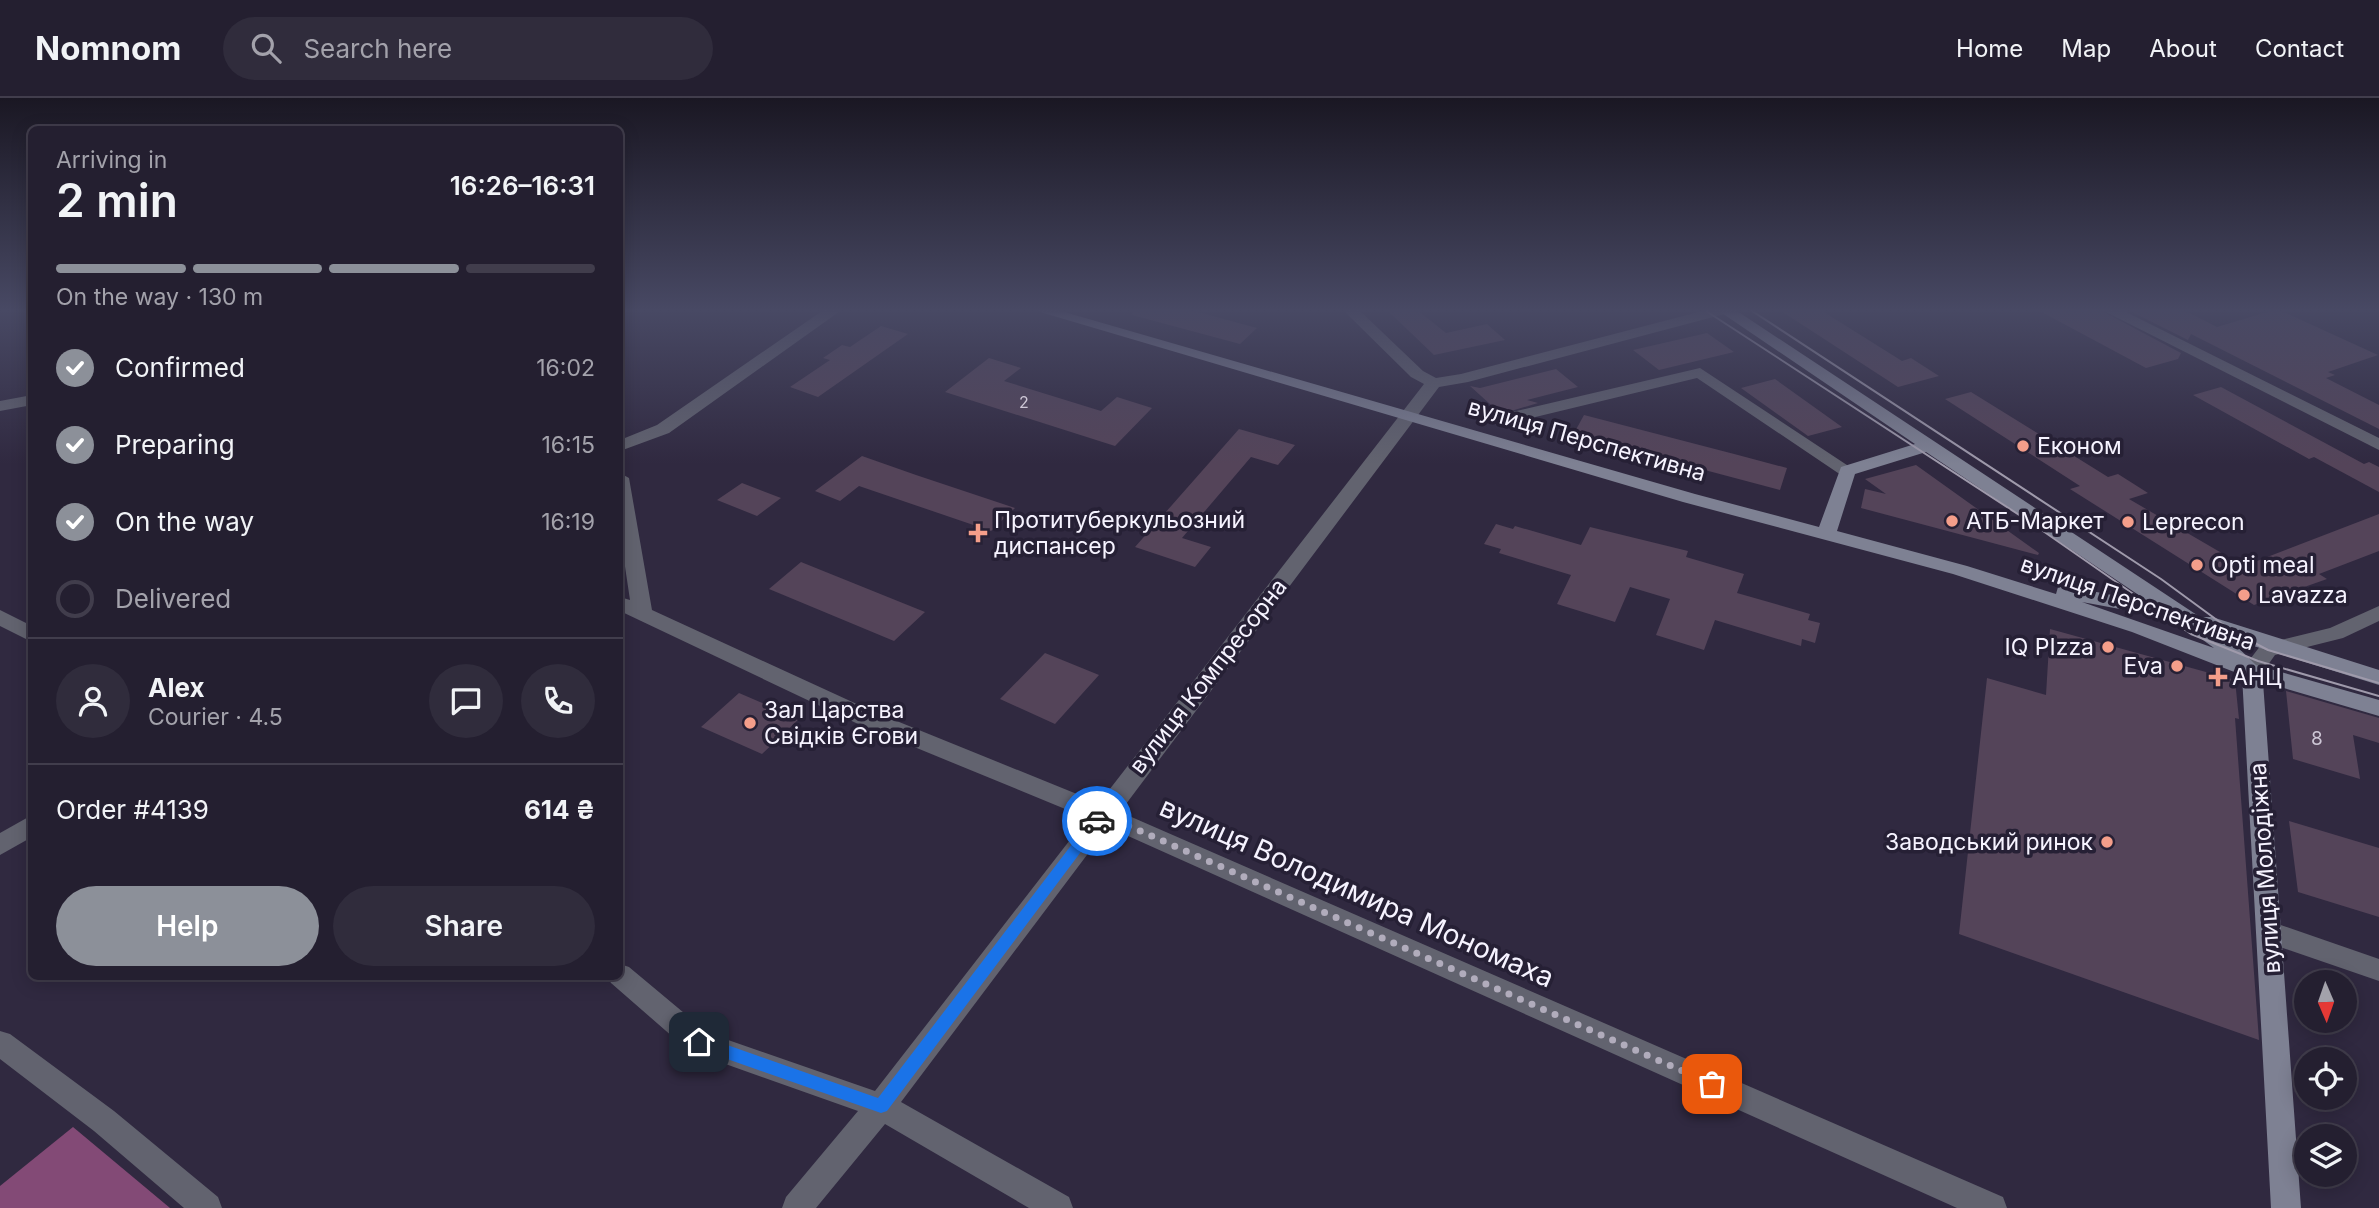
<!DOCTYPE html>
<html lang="en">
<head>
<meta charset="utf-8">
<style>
  :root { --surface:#241f30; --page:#302c3c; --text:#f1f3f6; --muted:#a3a2ab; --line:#413d4c; --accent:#8c9099 }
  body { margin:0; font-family:Inter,sans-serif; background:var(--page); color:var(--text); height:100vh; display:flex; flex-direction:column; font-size:26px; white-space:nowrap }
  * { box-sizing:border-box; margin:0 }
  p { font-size:23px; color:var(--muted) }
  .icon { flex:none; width:38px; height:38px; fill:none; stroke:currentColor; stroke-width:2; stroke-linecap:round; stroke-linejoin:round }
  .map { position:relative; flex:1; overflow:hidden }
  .drawer { position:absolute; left:28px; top:28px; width:595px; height:854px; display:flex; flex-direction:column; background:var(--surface); border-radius:10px; box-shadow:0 4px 18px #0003,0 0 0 2px var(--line) }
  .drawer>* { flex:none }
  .needle { width:46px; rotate:178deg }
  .fabs { position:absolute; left:2294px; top:872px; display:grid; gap:14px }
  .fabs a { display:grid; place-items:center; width:63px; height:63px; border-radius:50%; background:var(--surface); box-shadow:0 4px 18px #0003,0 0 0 2px var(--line); font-size:35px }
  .pin { position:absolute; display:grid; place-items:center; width:60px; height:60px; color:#fff; margin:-30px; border-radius:14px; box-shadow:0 4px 10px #0006 }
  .courier { position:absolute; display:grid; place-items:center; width:70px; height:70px; margin:-35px; border:5px solid #1a73e8; border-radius:50%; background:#fff; color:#222; box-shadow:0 2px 9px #0007 }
  .overview em { font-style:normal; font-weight:600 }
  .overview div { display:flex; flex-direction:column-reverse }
  .overview { display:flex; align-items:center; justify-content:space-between; height:119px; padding:0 28px }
  h1 { font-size:46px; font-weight:600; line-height:52px }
  .bar { display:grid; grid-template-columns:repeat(4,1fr); gap:10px 7px; align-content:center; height:84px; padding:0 28px }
  .bar i { height:9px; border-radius:5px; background:var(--line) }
  .bar .selected { background:var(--accent) }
  .bar p { grid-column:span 4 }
  .line { display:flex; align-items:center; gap:18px; padding:0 28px; border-top:2px solid var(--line) }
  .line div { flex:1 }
  .round { display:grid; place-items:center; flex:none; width:74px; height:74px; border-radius:37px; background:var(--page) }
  ol { padding:0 28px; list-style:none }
  li { display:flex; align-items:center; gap:21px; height:77px }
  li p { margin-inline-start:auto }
  li .icon { padding:7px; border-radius:50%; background:var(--accent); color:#fff; stroke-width:4 }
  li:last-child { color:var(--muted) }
  li i { width:38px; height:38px; border:4px solid var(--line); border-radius:50% }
  .button { display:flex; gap:14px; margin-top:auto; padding:14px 28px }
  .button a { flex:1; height:80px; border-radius:42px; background:var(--accent); color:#fff; font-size:28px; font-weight:600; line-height:80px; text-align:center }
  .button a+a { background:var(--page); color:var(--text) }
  header { display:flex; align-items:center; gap:42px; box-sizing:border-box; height:98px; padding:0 35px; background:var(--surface); border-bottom:2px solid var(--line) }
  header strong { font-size:33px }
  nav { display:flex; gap:38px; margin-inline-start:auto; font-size:24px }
  .search { width:490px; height:63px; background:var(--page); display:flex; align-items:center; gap:18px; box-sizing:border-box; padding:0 24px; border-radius:38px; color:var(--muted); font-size:26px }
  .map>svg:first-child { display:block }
  .forest { fill:#834a76 }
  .building { fill:#544459 }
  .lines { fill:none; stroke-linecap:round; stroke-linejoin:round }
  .street { fill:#62636f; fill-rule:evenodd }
  .secondary { fill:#7e8193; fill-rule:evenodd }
  .tram { stroke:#9f9aab; stroke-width:2 }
  .route { fill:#1a73e8 }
  .done { stroke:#b1acbc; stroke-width:7; stroke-dasharray:0 12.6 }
  .poi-dot { fill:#f49e8a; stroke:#262035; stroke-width:2.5 }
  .labels { text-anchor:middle; stroke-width:7; stroke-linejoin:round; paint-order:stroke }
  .far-number-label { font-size:16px; fill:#cec7d6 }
  .number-label { font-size:19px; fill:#cec7d6 }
  .street-label { font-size:23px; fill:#f6f3ff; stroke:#262035 }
  .poi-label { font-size:23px; fill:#f6f3ff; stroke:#262035; text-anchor:start }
  .near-street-label { font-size:28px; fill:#f6f3ff; stroke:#262035 }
</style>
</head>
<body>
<header>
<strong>Nomnom</strong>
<div class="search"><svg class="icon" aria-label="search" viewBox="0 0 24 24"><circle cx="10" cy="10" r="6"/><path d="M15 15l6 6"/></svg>Search here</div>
<nav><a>Home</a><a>Map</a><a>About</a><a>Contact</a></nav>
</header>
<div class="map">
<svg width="2379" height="1110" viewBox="0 0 2379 1110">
  <rect width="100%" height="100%" fill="#302940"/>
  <!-- forest -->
  <path class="forest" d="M73 1029 170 1110H0V1088Z"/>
  <!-- building -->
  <path class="building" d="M1133 211H1187L1257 230 1240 246 1132 217Z
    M1386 211H1416L1446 235 1487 226 1505 242 1434 257Z
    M1778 211H1819L1902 263 1911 260 1939 278 1898 289Z
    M2036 211H2098L2181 255 2178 261 2146 270Z
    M2126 211H2182L2217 229 2277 211 2378 257 2328 274 2335 277 2326 280 2379 307V331L2191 236 2188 242Z
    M881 228 908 236 818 299 790 289 830 262 823 260 842 247 850 249Z
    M1707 235 1734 254 1659 272 1633 252Z
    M989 260 1021 270 1004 283 1101 313 1117 299 1152 310 1115 348 945 294Z
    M1556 271 1578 289 1527 302 1538 305 1501 316 1470 288 1480 290Z
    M1775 281 1842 329 1808 338 1741 290Z
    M2221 289 2364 366 2369 364 2379 369V394L2314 359 2309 361 2193 297Z
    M1971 294 2108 379 2118 376 2148 395 2129 401 2244 468 2379 416V453L2319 476 2327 481 2254 507 2070 391 2080 388 1945 301Z
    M1584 317 1738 357 1787 370 1780 392 1573 337Z
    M1239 331 1295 347 1278 367 1251 359 1182 440 1211 449 1195 469 1135 449Z
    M862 358 916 377 1015 410 991 433 859 388 840 403 815 393Z
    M1916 367 2039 455 2038 457 1861 410 1865 391 1886 396 1865 381Z
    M742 385 781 400 757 418 717 402Z
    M1496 426 1513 431 1515 428 1581 447 1590 429 1688 453 1686 459 1744 476 1737 495 1810 516 1808 522 1820 525 1815 545 1802 541 1801 548 1715 522 1704 552 1656 537 1670 501 1630 489 1615 524 1557 506 1571 477 1499 455 1501 451 1484 446Z
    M801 464 925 514 894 543 769 491Z
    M2050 531 2235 582 2239 621 2235 620 2259 942 1959 836 1987 580 2046 597Z
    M1045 555 1099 577 1055 626 1000 601Z
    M2286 593 2379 620V645L2353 637 2360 681 2293 661Z
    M739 595 799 621 762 656 701 629Z
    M2289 723 2379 750V819L2298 794Z"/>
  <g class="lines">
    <!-- street -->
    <path class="street" d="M825 211H843L669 335 620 353V342L657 327Z
      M1342 211H1358L1423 273 1436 280 1461 276 1710 211H1735L1732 214 1468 284 1439 289 1120 714 2003 1099 2007 1110H1957L1108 729 901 1004 1069 1099 1073 1110H1029L885 1026 816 1110H782L786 1099 858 1013 689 953 611 885 607 878H620V866L629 869 708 935 875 993 1087 720 856 625 620 513V499L630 502 620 435V375L629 380 652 512 872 613 1099 705 1424 286 1411 279Z
      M2100 211H2120L2379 340V352Z
      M1700 270 1856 373 1847 378 1841 377 1697 280 1510 325 1502 320 1504 316Z
      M32 297V307L0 313V303Z
      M2379 508V523L2343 540 2275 557 2260 578H2244L2241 573 2261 547 2330 530Z
      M0 512 32 528V544L0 528Z
      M32 717V739L0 757V735Z
      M2269 823 2379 861V883L2260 842 2256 834 2260 826Z
      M0 933 10 936 114 1013 218 1099 222 1110H184L94 1033 0 961Z"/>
    <!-- secondary -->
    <path class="secondary" d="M1030 211H1054L1695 396 1819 429 1841 369 1915 346 1716 211H1734L2200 519H2212L2379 572V587L2228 540 2256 567 2379 602V618L2263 584 2301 1110H2271L2242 577 2132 534 1953 476 1683 404ZM1926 354 2149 504 2065 488 2058 489 2056 496 1967 468 1837 433 1855 376ZM2082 504 2174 521 2214 550Z"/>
    <!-- tram -->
    <path class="tram" d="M1703 211 2030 424 2191 536 2258 563 2379 598
      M1749 211 2161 481 2232 533 2268 552 2379 585"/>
  </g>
  <!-- sky -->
  <linearGradient id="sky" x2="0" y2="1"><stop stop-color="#1a1723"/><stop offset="0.58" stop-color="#484964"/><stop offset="1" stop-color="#484964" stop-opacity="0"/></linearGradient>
  <rect width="2379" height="366" fill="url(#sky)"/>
  <!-- route -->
  <path class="route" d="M1097 718 1103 723 1101 727 887 1013 881 1015 693 949V939L699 937 878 1000 1092 720Z"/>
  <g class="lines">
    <!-- done -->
    <path class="done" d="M1097 723 1102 716 1712 986"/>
  </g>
  <!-- markers -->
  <g class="poi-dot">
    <circle cx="2023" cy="348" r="7"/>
    <circle cx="1952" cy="423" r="7"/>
    <circle cx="2128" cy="424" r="7"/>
    <path d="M974.5 424.5h7v7h7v7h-7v7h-7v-7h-7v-7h7z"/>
    <circle cx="2197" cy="467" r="7"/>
    <circle cx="2244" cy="497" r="7"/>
    <circle cx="2108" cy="549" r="7"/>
    <circle cx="2177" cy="568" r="7"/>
    <path d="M2214.5 568.5h7v7h7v7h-7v7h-7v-7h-7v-7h7z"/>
    <circle cx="750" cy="625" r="7"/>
    <circle cx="2107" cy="744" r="7"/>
  </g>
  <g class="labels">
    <!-- far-number labels -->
    <g class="far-number-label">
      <text x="1024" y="310">2</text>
    </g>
    <!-- number labels -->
    <g class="number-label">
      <text x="2317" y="647">8</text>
    </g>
    <!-- street labels -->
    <g class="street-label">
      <text transform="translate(1587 342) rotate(16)" y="8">вулиця Перспективна</text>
      <text transform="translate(2138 505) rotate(19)" y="8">вулиця Перспективна</text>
      <text transform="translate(1208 578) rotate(-52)" y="8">вулиця Компресорна</text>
      <text transform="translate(2265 770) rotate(-94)" y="8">вулиця Молодіжна</text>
    </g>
    <!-- poi labels -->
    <g class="poi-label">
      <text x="2037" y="356">Економ</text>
      <text x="994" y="430">Протитуберкульозний<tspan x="994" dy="26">диспансер</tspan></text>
      <text x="1966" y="431">АТБ-Маркет</text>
      <text x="2142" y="432">Leprecon</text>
      <text x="2211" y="475">Opti meal</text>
      <text x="2258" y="505">Lavazza</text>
      <text x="2094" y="557" text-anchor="end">IQ PIzza</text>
      <text x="2163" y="576" text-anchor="end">Eva</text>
      <text x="2232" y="587">АНЦ</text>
      <text x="764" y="620">Зал Царства<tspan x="764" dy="26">Свідків Єгови</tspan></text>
      <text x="2093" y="752" text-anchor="end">Заводський ринок</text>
    </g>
    <!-- near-street labels -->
    <g class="near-street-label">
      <text transform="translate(1357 794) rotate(24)" y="10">вулиця Володимира Мономаха</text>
    </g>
  </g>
</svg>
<div class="fabs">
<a><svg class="needle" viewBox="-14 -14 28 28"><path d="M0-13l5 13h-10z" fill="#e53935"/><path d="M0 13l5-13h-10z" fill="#a3a2ab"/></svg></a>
<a><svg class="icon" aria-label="locate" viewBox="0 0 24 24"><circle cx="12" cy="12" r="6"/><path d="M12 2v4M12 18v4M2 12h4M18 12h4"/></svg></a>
<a><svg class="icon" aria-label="layers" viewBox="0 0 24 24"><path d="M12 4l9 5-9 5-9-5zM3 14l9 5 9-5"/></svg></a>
</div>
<div class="pin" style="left:1712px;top:986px;background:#ea580c"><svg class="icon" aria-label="bag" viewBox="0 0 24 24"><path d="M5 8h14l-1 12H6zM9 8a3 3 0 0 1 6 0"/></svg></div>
<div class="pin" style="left:699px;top:944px;background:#1f2937"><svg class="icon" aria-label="home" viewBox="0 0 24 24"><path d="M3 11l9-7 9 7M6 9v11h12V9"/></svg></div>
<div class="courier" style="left:1097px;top:723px"><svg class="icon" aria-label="car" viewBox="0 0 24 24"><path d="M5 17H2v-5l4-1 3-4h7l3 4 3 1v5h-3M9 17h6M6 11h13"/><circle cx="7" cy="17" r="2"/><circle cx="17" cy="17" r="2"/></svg></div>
<section class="drawer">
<div class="overview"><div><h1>2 min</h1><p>Arriving in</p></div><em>16:26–16:31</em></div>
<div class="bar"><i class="selected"></i><i class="selected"></i><i class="selected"></i><i></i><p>On the way · 130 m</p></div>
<ol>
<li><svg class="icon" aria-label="check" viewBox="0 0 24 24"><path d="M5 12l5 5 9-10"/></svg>Confirmed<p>16:02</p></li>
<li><svg class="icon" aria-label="check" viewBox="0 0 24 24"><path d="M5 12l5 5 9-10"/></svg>Preparing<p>16:15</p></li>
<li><svg class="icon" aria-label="check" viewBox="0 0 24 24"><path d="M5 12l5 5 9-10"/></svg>On the way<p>16:19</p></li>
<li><i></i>Delivered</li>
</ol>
<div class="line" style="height:126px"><a class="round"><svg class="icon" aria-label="person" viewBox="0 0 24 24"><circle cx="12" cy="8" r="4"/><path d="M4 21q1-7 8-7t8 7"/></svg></a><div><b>Alex</b><p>Courier · 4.5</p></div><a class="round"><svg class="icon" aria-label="chat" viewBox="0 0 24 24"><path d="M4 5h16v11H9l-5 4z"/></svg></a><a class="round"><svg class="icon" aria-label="phone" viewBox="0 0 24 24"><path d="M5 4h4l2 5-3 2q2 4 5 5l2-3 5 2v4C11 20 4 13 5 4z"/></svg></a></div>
<div class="line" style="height:91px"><div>Order #4139</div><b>614 ₴</b></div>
<div class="button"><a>Help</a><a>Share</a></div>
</section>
</div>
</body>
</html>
